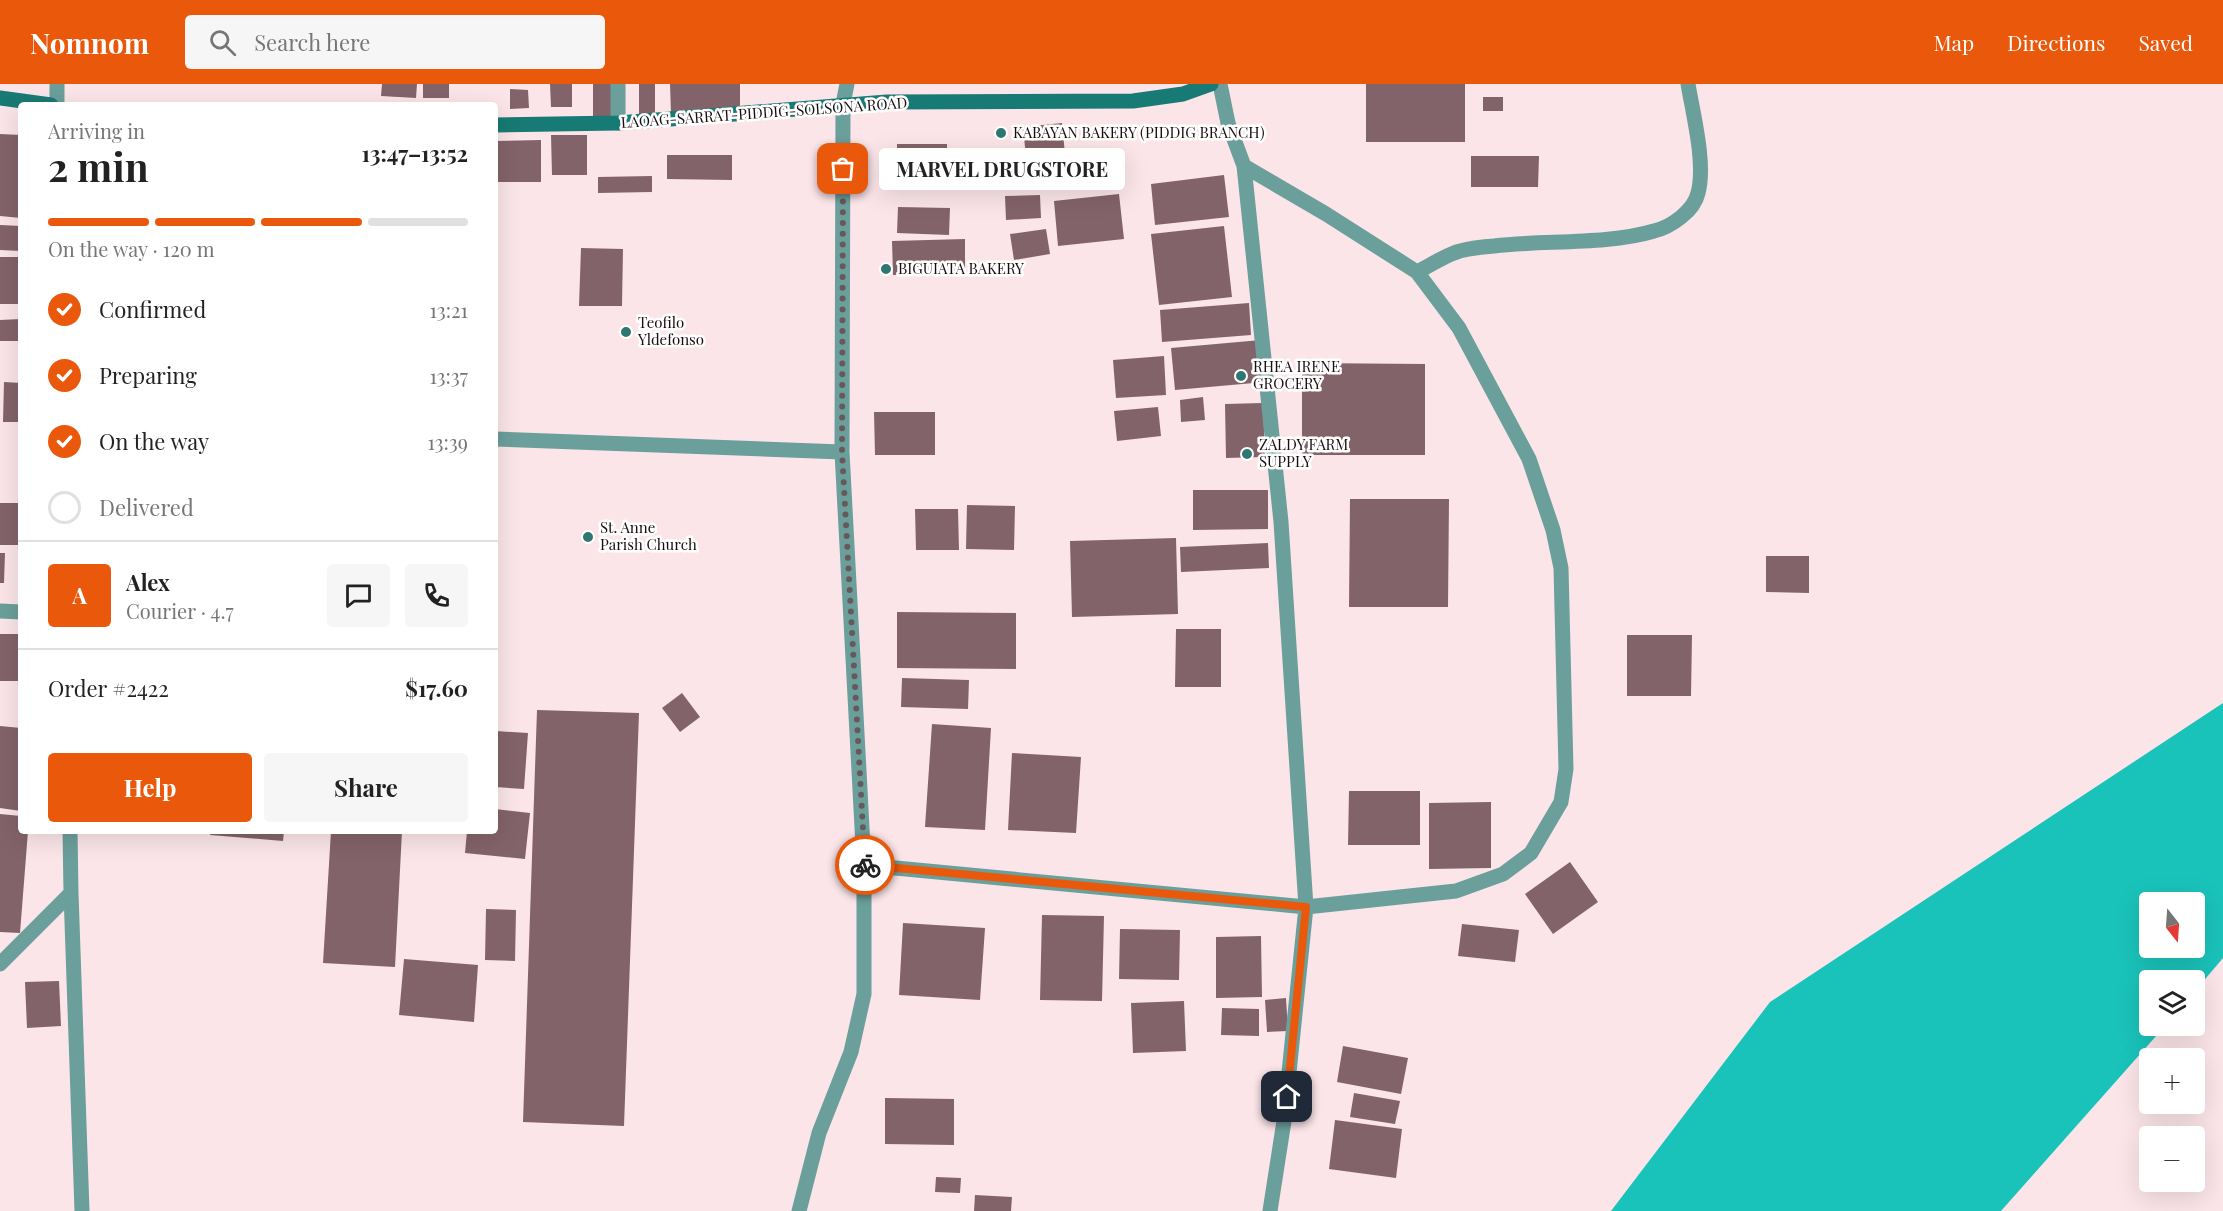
<!DOCTYPE html>
<html lang="en">
<head>
<meta charset="utf-8">
<style>
  :root { --surface:#fff; --page:#f6f6f6; --text:#222; --muted:#767676; --line:#e0e0e0; --accent:#ea580c }
  body { margin:0; font-family:"Playfair Display",serif; background:var(--page); color:var(--text); height:100vh; display:flex; flex-direction:column; font-size:22px; white-space:nowrap }
  * { box-sizing:border-box; margin:0 }
  p { font-size:20px; color:var(--muted) }
  .icon { flex:none; width:33px; height:33px; fill:none; stroke:currentColor; stroke-width:2; stroke-linecap:round; stroke-linejoin:round }
  .map { position:relative; flex:1; overflow:hidden }
  .drawer { position:absolute; left:18px; top:18px; width:480px; height:732px; display:flex; flex-direction:column; background:var(--surface); border-radius:6px; box-shadow:0 6px 24px #0002 }
  .drawer>* { flex:none }
  .needle { width:39px; rotate:163deg }
  .buttons { position:absolute; left:2139px; top:808px; display:grid; gap:12px }
  .buttons a { display:grid; place-items:center; width:66px; height:66px; border-radius:6px; background:var(--surface); box-shadow:0 6px 24px #0002; font-size:30px }
  .pin { position:absolute; display:grid; place-items:center; width:51px; height:51px; color:#fff; margin:-26px; border-radius:12px; box-shadow:0 3px 9px #0006 }
  .courier { position:absolute; display:grid; place-items:center; width:60px; height:60px; margin:-30px; border:4px solid #ea580c; border-radius:50%; background:#fff; color:#222; box-shadow:0 2px 8px #0007 }
  .bubble { position:absolute; height:42px; border-radius:6px; background:var(--surface); box-shadow:0 6px 24px #0002; font-size:20px; font-weight:700; line-height:42px; text-align:center }
  .overview em { font-style:normal; font-weight:700 }
  .overview div { display:flex; flex-direction:column-reverse }
  .overview { display:flex; align-items:center; justify-content:space-between; height:102px; padding:0 30px }
  h1 { font-size:39px; font-weight:700; line-height:45px }
  .bar { display:grid; grid-template-columns:repeat(4,1fr); gap:9px 6px; align-content:center; height:72px; padding:0 30px }
  .bar i { height:8px; border-radius:4px; background:var(--line) }
  .bar .selected { background:var(--accent) }
  .bar p { grid-column:span 4 }
  .line { display:flex; align-items:center; gap:15px; padding:0 30px; border-top:2px solid var(--line) }
  .line div { flex:1 }
  .round { display:grid; place-items:center; flex:none; width:63px; height:63px; border-radius:6px; background:var(--page) }
  ol { padding:0 30px; list-style:none }
  li { display:flex; align-items:center; gap:18px; height:66px }
  li p { margin-inline-start:auto }
  li .icon { padding:6px; border-radius:50%; background:var(--accent); color:#fff; stroke-width:4 }
  li:last-child { color:var(--muted) }
  li i { width:33px; height:33px; border:3px solid var(--line); border-radius:50% }
  .action { display:flex; gap:12px; margin-top:auto; padding:12px 30px }
  .action a { flex:1; height:69px; border-radius:6px; background:var(--accent); color:#fff; font-size:24px; font-weight:700; line-height:69px; text-align:center }
  .action a+a { background:var(--page); color:var(--text) }
  header { display:flex; align-items:center; gap:36px; box-sizing:border-box; height:84px; padding:0 30px; background:var(--accent); color:#fff }
  header strong { font-size:28px }
  nav { display:flex; gap:33px; margin-inline-start:auto; font-size:21px }
  .search { width:420px; height:54px; background:var(--page); display:flex; align-items:center; gap:15px; box-sizing:border-box; padding:0 21px; border-radius:6px; color:var(--muted); font-size:22px }
  .map>svg:first-child { display:block }
  .water { fill:#1ac3ba; fill-rule:evenodd }
  .building { fill:#83636a }
  .lines { fill:none; stroke-linecap:round; stroke-linejoin:round }
  .minor { stroke:#6b9f9b; stroke-width:15 }
  .secondary { stroke:#187a74; stroke-width:15 }
  .done { stroke:#67585b; stroke-width:6; stroke-dasharray:0 10.8 }
  .route { stroke:#ea580c; stroke-width:8 }
  .poi-dot { fill:#2e7772; stroke:#fff; stroke-width:2 }
  .labels { text-anchor:middle; stroke-width:5; stroke-linejoin:round; paint-order:stroke }
  .street-label { font-size:15px; fill:#180c0f; stroke:#fff }
  .poi-label { font-size:15px; fill:#180c0f; stroke:#fff; text-anchor:start }
</style>
</head>
<body>
<header>
<strong>Nomnom</strong>
<div class="search"><svg class="icon" aria-label="search" viewBox="0 0 24 24"><circle cx="10" cy="10" r="6"/><path d="M15 15l6 6"/></svg>Search here</div>
<nav><a>Map</a><a>Directions</a><a>Saved</a></nav>
</header>
<div class="map">
<svg width="2223" height="1127" viewBox="0 0 2223 1127">
  <rect width="100%" height="100%" fill="#fbe5e9"/>
  <!-- water -->
  <path class="water" d="M2223 619V874L2195 907 2194 897H2150V942H2165L2001 1127H1611L1770 918ZM2150 819H2194V864H2150Z"/>
  <!-- building -->
  <path class="building" d="M382 0H417L416 14 381 12Z
    M423 0H449V14H423Z
    M550 0H572V23H551Z
    M593 0H615V35L593 36Z
    M639 0H655V31H639Z
    M670 0H740V28L671 30Z
    M1366 0H1465V58H1366Z
    M510 5 528 6 529 24 510 25Z
    M1483 13H1503V27H1483Z
    M1062 39 1068 101 1029 104 1023 43Z
    M0 50 21 51V134L0 132Z
    M551 51H587V91H552Z
    M541 56V98H495V57Z
    M897 60H947V83L897 84Z
    M667 71H732V96L667 95Z
    M1471 72H1539L1538 103H1471Z
    M1224 91 1229 133 1155 141 1151 100Z
    M652 92V108L598 109V93Z
    M1119 110 1124 155 1058 162 1054 117Z
    M1040 111 1041 134 1006 136 1005 112Z
    M898 123 950 124 949 151 897 149Z
    M0 141 21 142V167L0 166Z
    M1224 142 1232 213 1159 221 1151 150Z
    M1046 145 1050 170 1014 176 1010 150Z
    M965 155V189L893 191 892 157Z
    M581 164 623 165 622 222H579Z
    M0 173H21V220H0Z
    M1249 219 1251 251 1162 258 1160 226Z
    M21 235V257H0V236Z
    M1261 256 1265 298 1175 306 1171 264Z
    M1164 272 1166 311 1116 314 1113 276Z
    M1302 279 1425 280V371H1302Z
    M4 298 21 299V338H3Z
    M1203 313 1205 336 1181 338 1180 316Z
    M1263 319 1265 373 1226 374 1225 320Z
    M1158 323 1161 352 1117 357 1114 327Z
    M874 328H935V371H875Z
    M1193 406H1268V445L1193 446Z
    M1350 415H1449L1448 523H1349Z
    M0 419H21V461H0Z
    M967 421 1015 422 1014 466 966 465Z
    M915 425H958L959 466H916Z
    M1176 454 1178 530 1072 533 1070 457Z
    M1268 459 1269 484 1181 488 1180 463Z
    M0 469H5L4 499H0Z
    M1766 472H1809V509L1766 508Z
    M897 528 1016 529V585L897 584Z
    M1176 545H1221V603H1175Z
    M0 550H21V597H0Z
    M1627 551H1692L1691 612H1627Z
    M902 594 969 596 968 625 901 623Z
    M682 609 700 633 680 648 662 624Z
    M537 626 639 629 624 1042 523 1038Z
    M932 640 991 644 985 746 925 743Z
    M0 642 21 644V727L0 724Z
    M496 647 528 649 524 705 495 703Z
    M1012 669 1081 673 1076 749 1008 746Z
    M1349 707H1420V761H1348Z
    M1491 718V784L1429 785V719Z
    M495 725 530 729 525 775 465 769 467 747H495Z
    M0 730 21 732V747H28L20 849 0 848Z
    M211 747H284L283 757 210 751Z
    M331 747H402L395 883 323 879Z
    M1570 778 1598 818 1553 850 1525 810Z
    M486 825 516 826 515 877 485 876Z
    M1042 831 1104 832 1102 917 1040 916Z
    M903 839 985 844 980 916 899 911Z
    M1462 840 1519 846 1515 878 1458 872Z
    M1120 845 1180 846 1179 896 1119 895Z
    M1261 852 1262 913 1216 914V853Z
    M404 875 478 881 474 938 399 931Z
    M59 897 61 942 27 944 25 898Z
    M1286 914 1288 947 1267 948 1265 916Z
    M1184 917 1186 967 1133 969 1131 919Z
    M1222 924 1259 925V952L1221 951Z
    M1343 962 1408 974 1401 1010 1337 998Z
    M1354 1009 1400 1017 1395 1040 1350 1033Z
    M885 1014 954 1015V1061L885 1060Z
    M1335 1036 1402 1045 1396 1094 1329 1085Z
    M936 1093 961 1094 960 1109 935 1108Z
    M975 1111 1012 1113 1011 1127H974Z"/>
  <g class="lines">
    <!-- minor -->
    <path class="minor" d="M57 0V21
      M618 0V39
      M1220 0 1228 39 1244 82 1281 438 1306 823 1284 1037 1270 1127
      M1244 82 1326 130 1417 188C1429 182 1441 174 1454 169 1466 164 1482 163 1494 162 1544 156 1607 161 1654 147 1671 143 1694 127 1698 109 1706 80 1693 30 1688 0
      M495 355 842 368
      M0 527 21 528
      M864 781 1306 823 1456 807 1503 790 1531 769 1561 718 1566 685 1561 484 1553 446 1529 375 1459 244 1417 188
      M71 809 82 1127
      M0 880 71 809 70 747
      M799 1127 819 1049 851 968 864 910V781L842 368 843 20 847 0"/>
    <!-- secondary -->
    <path class="secondary" d="M0 14 51 21
      M495 41 618 39 887 18 1133 17 1183 10 1211 0"/>
  </g>
  <g class="lines">
    <!-- done -->
    <path class="done" d="M843 85 842 368 865 781"/>
    <!-- route -->
    <path class="route" d="M865 781 1306 823 1287 1013"/>
  </g>
  <!-- markers -->
  <g class="poi-dot">
    <circle cx="1001" cy="49" r="6"/>
    <circle cx="886" cy="185" r="6"/>
    <circle cx="626" cy="248" r="6"/>
    <circle cx="1241" cy="292" r="6"/>
    <circle cx="1247" cy="370" r="6"/>
    <circle cx="588" cy="453" r="6"/>
  </g>
  <g class="labels">
    <!-- street labels -->
    <g class="street-label">
      <text transform="translate(764 29) rotate(-4)" y="5">LAOAG-SARRAT-PIDDIG-SOLSONA ROAD</text>
    </g>
    <!-- poi labels -->
    <g class="poi-label">
      <text x="1013" y="54">KABAYAN BAKERY (PIDDIG BRANCH)</text>
      <text x="898" y="190">BIGUIATA BAKERY</text>
      <text x="638" y="244">Teofilo<tspan x="638" dy="17">Yldefonso</tspan></text>
      <text x="1253" y="288">RHEA IRENE<tspan x="1253" dy="17">GROCERY</tspan></text>
      <text x="1259" y="366">ZALDY FARM<tspan x="1259" dy="17">SUPPLY</tspan></text>
      <text x="600" y="449">St. Anne<tspan x="600" dy="17">Parish Church</tspan></text>
    </g>
  </g>
</svg>
<div class="buttons">
<a><svg class="needle" viewBox="-14 -14 28 28"><path d="M0-13l5 13h-10z" fill="#e53935"/><path d="M0 13l5-13h-10z" fill="#767676"/></svg></a>
<a><svg class="icon" aria-label="layers" viewBox="0 0 24 24"><path d="M12 4l9 5-9 5-9-5zM3 14l9 5 9-5"/></svg></a>
<a>+</a>
<a>−</a>
</div>
<div class="pin" style="left:843px;top:85px;background:#ea580c"><svg class="icon" aria-label="bag" viewBox="0 0 24 24"><path d="M5 8h14l-1 12H6zM9 8a3 3 0 0 1 6 0"/></svg></div>
<div class="pin" style="left:1287px;top:1013px;background:#1f2937"><svg class="icon" aria-label="home" viewBox="0 0 24 24"><path d="M3 11l9-7 9 7M6 9v11h12V9"/></svg></div>
<div class="courier" style="left:865px;top:781px"><svg class="icon" aria-label="bike" viewBox="0 0 24 24"><circle cx="6" cy="16" r="4"/><circle cx="18" cy="16" r="4"/><path d="M6 16l4-8h5l3 8M10 8l3 8H6M13 5h3"/></svg></div>
<div class="bubble" style="left:879px;top:64px;width:246px">MARVEL DRUGSTORE</div>
<section class="drawer">
<div class="overview"><div><h1>2 min</h1><p>Arriving in</p></div><em>13:47–13:52</em></div>
<div class="bar"><i class="selected"></i><i class="selected"></i><i class="selected"></i><i></i><p>On the way · 120 m</p></div>
<ol>
<li><svg class="icon" aria-label="check" viewBox="0 0 24 24"><path d="M5 12l5 5 9-10"/></svg>Confirmed<p>13:21</p></li>
<li><svg class="icon" aria-label="check" viewBox="0 0 24 24"><path d="M5 12l5 5 9-10"/></svg>Preparing<p>13:37</p></li>
<li><svg class="icon" aria-label="check" viewBox="0 0 24 24"><path d="M5 12l5 5 9-10"/></svg>On the way<p>13:39</p></li>
<li><i></i>Delivered</li>
</ol>
<div class="line" style="height:108px"><b class="round" style="background:var(--accent);color:#fff">A</b><div><b>Alex</b><p>Courier · 4.7</p></div><a class="round"><svg class="icon" aria-label="chat" viewBox="0 0 24 24"><path d="M4 5h16v11H9l-5 4z"/></svg></a><a class="round"><svg class="icon" aria-label="phone" viewBox="0 0 24 24"><path d="M5 4h4l2 5-3 2q2 4 5 5l2-3 5 2v4C11 20 4 13 5 4z"/></svg></a></div>
<div class="line" style="height:78px"><div>Order #2422</div><b>$17.60</b></div>
<div class="action"><a>Help</a><a>Share</a></div>
</section>
</div>
</body>
</html>
